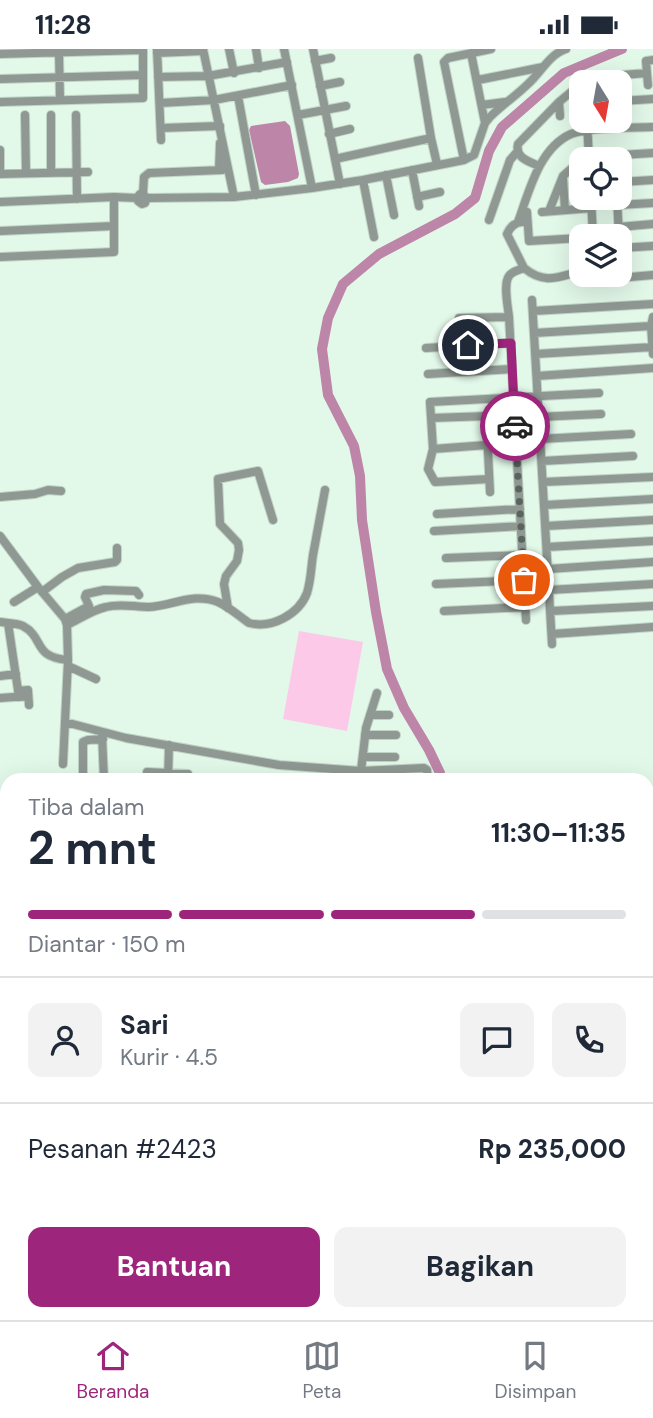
<!DOCTYPE html>
<html lang="id">
<head>
<meta charset="utf-8">
<style>
  :root { --surface:#fff; --page:#f2f2f3; --text:#1f2937; --muted:#747a83; --line:#e0e1e3; --accent:#9e257c }
  body { margin:0; font-family:"DM Sans",sans-serif; background:var(--page); color:var(--text); height:100vh; display:flex; flex-direction:column; font-size:26px; white-space:nowrap }
  * { box-sizing:border-box; margin:0 }
  p { font-size:23px; color:var(--muted) }
  .icon { flex:none; width:38px; height:38px; fill:none; stroke:currentColor; stroke-width:2; stroke-linecap:round; stroke-linejoin:round }
  .map { position:relative; flex:1; overflow:hidden }
  .sheet { position:absolute; left:0px; top:724px; width:654px; height:548px; display:flex; flex-direction:column; background:var(--surface); border-radius:21px 21px 0 0; box-shadow:0 7px 28px #0002 }
  .sheet>* { flex:none }
  .needle { width:46px; rotate:169deg }
  .controls { position:absolute; left:569px; top:21px; display:grid; gap:14px }
  .controls a { display:grid; place-items:center; width:63px; height:63px; border-radius:14px; background:var(--surface); box-shadow:0 7px 28px #0002; font-size:35px }
  .pin { position:absolute; display:grid; place-items:center; width:60px; height:60px; color:#fff; margin:-30px; border:4px solid #fff; border-radius:50%; box-shadow:0 2px 7px #0007 }
  .courier { position:absolute; display:grid; place-items:center; width:70px; height:70px; margin:-35px; border:5px solid #9e257c; border-radius:50%; background:#fff; color:#222; box-shadow:0 2px 9px #0007 }
  .summary em { font-style:normal; font-weight:700 }
  .summary div { display:flex; flex-direction:column-reverse }
  .summary { display:flex; align-items:center; justify-content:space-between; height:119px; padding:0 28px }
  h1 { font-size:46px; font-weight:700; line-height:52px }
  .bar { display:grid; grid-template-columns:repeat(4,1fr); gap:10px 7px; align-content:center; height:84px; padding:0 28px }
  .bar i { height:9px; border-radius:5px; background:var(--line) }
  .bar .active { background:var(--accent) }
  .bar p { grid-column:span 4 }
  .line { display:flex; align-items:center; gap:18px; padding:0 28px; border-top:2px solid var(--line) }
  .line div { flex:1 }
  .round { display:grid; place-items:center; flex:none; width:74px; height:74px; border-radius:14px; background:var(--page) }
  .action { display:flex; gap:14px; margin-top:auto; padding:14px 28px }
  .action a { flex:1; height:80px; border-radius:14px; background:var(--accent); color:#fff; font-size:28px; font-weight:700; line-height:80px; text-align:center }
  .action a+a { background:var(--page); color:var(--text) }
  .status { display:flex; justify-content:space-between; align-items:center; height:49px; padding:0 35px; background:var(--surface); direction:ltr }
  .status svg { height:19px; fill:currentColor }
  .tabs { display:flex; justify-content:space-around; align-items:center; height:98px; border-top:2px solid var(--line); background:var(--surface); font-size:19px; color:var(--muted) }
  .tabs a { display:grid; justify-items:center; gap:4px }
  .tabs .active { color:var(--accent) }
  .map>svg:first-child { display:block }
  .green { fill:#fccae8 }
  .water { fill:#bd86a8 }
  .lines { fill:none; stroke-linecap:round; stroke-linejoin:round }
  .river { stroke:#bd86a8; stroke-width:10 }
  .minor-casing { stroke:#c0d4c6; stroke-width:10 }
  .minor { stroke:#8f9892; stroke-width:8 }
  .done { stroke:#58645c; stroke-width:7; stroke-dasharray:0 12.6 }
  .route { stroke:#9e257c; stroke-width:9 }
</style>
</head>
<body>
<div class="status"><b>11:28</b><svg viewBox="0 0 49 12"><path d="M0 12V9h3v3zM5 12V6h3v6zM10 12V3h3v9zM15 12V0h3v12zM26 1h20v11H26zM47 4h2v5h-2z"/></svg></div>
<div class="map">
<svg width="653" height="1271" viewBox="0 0 653 1271">
  <rect width="100%" height="100%" fill="#e2f8e9"/>
  <!-- green -->
  <path class="green" d="M299 582 363 593 347 682 283 670Z"/>
  <!-- water -->
  <path class="water" d="M285 72 290 77 299 125 298 129 288 133 265 136 261 133 249 81 251 77Z"/>
  <g class="lines">
    <!-- river -->
    <path class="river" d="M441 732 440 724 429 701 404 659 387 620 376 563 362 471 360 427 354 397 328 346 322 300 328 269 343 235 379 205 455 165 475 149 489 102 502 78 564 24 622 0
      M463 1265 464 1271"/>
    <!-- minor casing -->
    <g class="minor-casing">
      <path id="minor" d="M157 0 161 91
        M203 0 234 148
        M229 0 234 24
        M256 0 259 19
        M284 0 312 139
        M313 0 340 135
        M59 3 60 51
        M157 4 203 2
        M471 4 485 74
        M0 5 143 1V49L0 53
        M315 12 331 9
        M158 28 208 27 287 13
        M0 30 143 26
        M478 31 543 18
        M610 33V27L647 24
        M648 36 646 12 653 11
        M320 37 340 33
        M238 47 256 146
        M620 52 653 50
        M160 54 214 51 292 36
        M482 56 505 53
        M25 66 26 124
        M51 66V124
        M76 66 77 150
        M298 66 346 57
        M560 67 559 53 571 43 581 42
        M587 72 589 110
        M161 79 220 77V81
        M329 85 350 80
        M431 89 437 115
        M0 101V125
        M335 110 431 89 418 9
        M582 110 589 108 653 104
        M464 111 474 106 485 74 490 68C502 56 516 47 529 34 541 23 550 5 566 0
        M539 117C528 112 515 109 518 95L559 53
        M219 121 220 94
        M412 121 419 157
        M0 125 88 123
        M386 126 394 166
        M563 130 565 161
        M363 131 374 188
        M620 133 653 131
        M143 145 144 128 149 124 222 121
        M417 148 440 143
        M147 149 234 148 312 139 363 131 464 111 444 13 448 9 491 0
        M591 149 593 187
        M617 149 619 187
        M0 153 114 148 137 149 140 145H143L147 149 145 154 142 155 138 152 137 149
        M618 156 653 154
        M549 162 563 127 581 111
        M527 163 529 192 581 189
        M542 163 592 159
        M489 171 510 111 517 103
        M518 173C529 143 539 99 571 85 587 78 633 79 653 78
        M523 173C515 173 510 178 507 185L524 219
        M619 178 653 175
        M0 182 114 177
        M620 192V199L653 197
        M0 208 114 203V148
        M603 226 619 229 653 226
        M532 251 552 595
        M533 262 653 255
        M653 268 651 277 653 305
        M459 269 509 268
        M534 284 651 277
        M426 299 511 294
        M536 305 653 298
        M428 325 512 320
        M537 327 653 319
        M539 368 601 365
        M431 369 515 366
        M487 383 490 443
        M540 390 631 385
        M433 400 487 396
        M542 412 633 407
        M489 430 435 433 428 420 433 400 430 353 599 344
        M543 433 653 428
        M0 448 35 445 48 441 61 442
        M545 456 653 450
        M437 465 520 460
        M546 477 653 471
        M434 482 521 477
        M0 487 38 538 65 570 67 576 68 611
        M547 498 653 492
        M446 509 523 506
        M548 520 653 513
        M436 535 524 531
        M549 541 653 535
        M42 543 62 528 78 519 115 513 117 511V499
        M14 553 38 538
        M228 559 224 535 226 527 237 512 239 501 238 494 220 475 218 430 258 422 273 471
        M444 562 526 558
        M551 562 653 557
        M65 570 89 557 85 548 86 545 104 541 136 542 139 546
        M526 571 509 268C508 258 503 235 509 227 512 222 519 221 524 219 545 236 558 228 581 222
        M0 573C7 574 17 574 23 577 45 589 32 608 68 611L65 673 126 689 279 716 361 722 424 719 427 721 428 732
        M8 574 19 648
        M67 576C80 570 92 561 106 558 121 554 134 558 149 558 172 557 194 543 218 553 229 558 239 567 249 574 272 580 299 565 307 544 311 531 311 519 313 506 317 484 321 463 325 441
        M552 585 653 578
        M68 617 96 630
        M0 627 16 625
        M18 642 28 641 29 656
        M0 649 28 647
        M370 666H389
        M102 685 104 731
        M365 686H396
        M103 690 88 691 83 693V729L86 731H115
        M363 708H395
        M63 715 65 673
        M361 722 366 679 377 644
        M147 723 188 725
        M168 732 169 696
        M0 782 7 781
        M0 804H7
        M0 826H7
        M0 849H7
        M0 854 6 900
        M648 1148 653 1149
        M0 1188 7 1186
        M21 1265 22 1271
        M50 1265 51 1271
        M76 1265 77 1271
        M103 1265 104 1271
        M229 1265V1270L253 1265
        M448 1265 449 1271"/>
    </g>
    <!-- minor -->
    <use href="#minor" class="minor"/>
  </g>
  <g class="lines">
    <!-- done -->
    <path class="done" d="M515 377 524 531"/>
    <!-- route -->
    <path class="route" d="M468 296 511 294 515 377"/>
  </g>
</svg>
<div class="controls">
<a><svg class="needle" viewBox="-14 -14 28 28"><path d="M0-13l5 13h-10z" fill="#e53935"/><path d="M0 13l5-13h-10z" fill="#747a83"/></svg></a>
<a><svg class="icon" aria-label="locate" viewBox="0 0 24 24"><circle cx="12" cy="12" r="6"/><path d="M12 2v4M12 18v4M2 12h4M18 12h4"/></svg></a>
<a><svg class="icon" aria-label="layers" viewBox="0 0 24 24"><path d="M12 4l9 5-9 5-9-5zM3 14l9 5 9-5"/></svg></a>
</div>
<div class="pin" style="left:524px;top:531px;background:#ea580c"><svg class="icon" aria-label="bag" viewBox="0 0 24 24"><path d="M5 8h14l-1 12H6zM9 8a3 3 0 0 1 6 0"/></svg></div>
<div class="pin" style="left:468px;top:296px;background:#1f2937"><svg class="icon" aria-label="home" viewBox="0 0 24 24"><path d="M3 11l9-7 9 7M6 9v11h12V9"/></svg></div>
<div class="courier" style="left:515px;top:377px"><svg class="icon" aria-label="car" viewBox="0 0 24 24"><path d="M5 17H2v-5l4-1 3-4h7l3 4 3 1v5h-3M9 17h6M6 11h13"/><circle cx="7" cy="17" r="2"/><circle cx="17" cy="17" r="2"/></svg></div>
<section class="sheet">
<div class="summary"><div><h1>2 mnt</h1><p>Tiba dalam</p></div><em>11:30–11:35</em></div>
<div class="bar"><i class="active"></i><i class="active"></i><i class="active"></i><i></i><p>Diantar · 150 m</p></div>
<div class="line" style="height:126px"><a class="round"><svg class="icon" aria-label="person" viewBox="0 0 24 24"><circle cx="12" cy="8" r="4"/><path d="M4 21q1-7 8-7t8 7"/></svg></a><div><b>Sari</b><p>Kurir · 4.5</p></div><a class="round"><svg class="icon" aria-label="chat" viewBox="0 0 24 24"><path d="M4 5h16v11H9l-5 4z"/></svg></a><a class="round"><svg class="icon" aria-label="phone" viewBox="0 0 24 24"><path d="M5 4h4l2 5-3 2q2 4 5 5l2-3 5 2v4C11 20 4 13 5 4z"/></svg></a></div>
<div class="line" style="height:91px"><div>Pesanan #2423</div><b>Rp 235,000</b></div>
<div class="action"><a>Bantuan</a><a>Bagikan</a></div>
</section>
</div>
<nav class="tabs">
<a class="active"><svg class="icon" aria-label="home" viewBox="0 0 24 24"><path d="M3 11l9-7 9 7M6 9v11h12V9"/></svg>Beranda</a>
<a><svg class="icon" aria-label="map" viewBox="0 0 24 24"><path d="M3 6l6-2 6 2 6-2v14l-6 2-6-2-6 2zM9 4v14M15 6v14"/></svg>Peta</a>
<a><svg class="icon" aria-label="saved" viewBox="0 0 24 24"><path d="M7 4h10v16l-5-4-5 4z"/></svg>Disimpan</a>
</nav>
</body>
</html>
